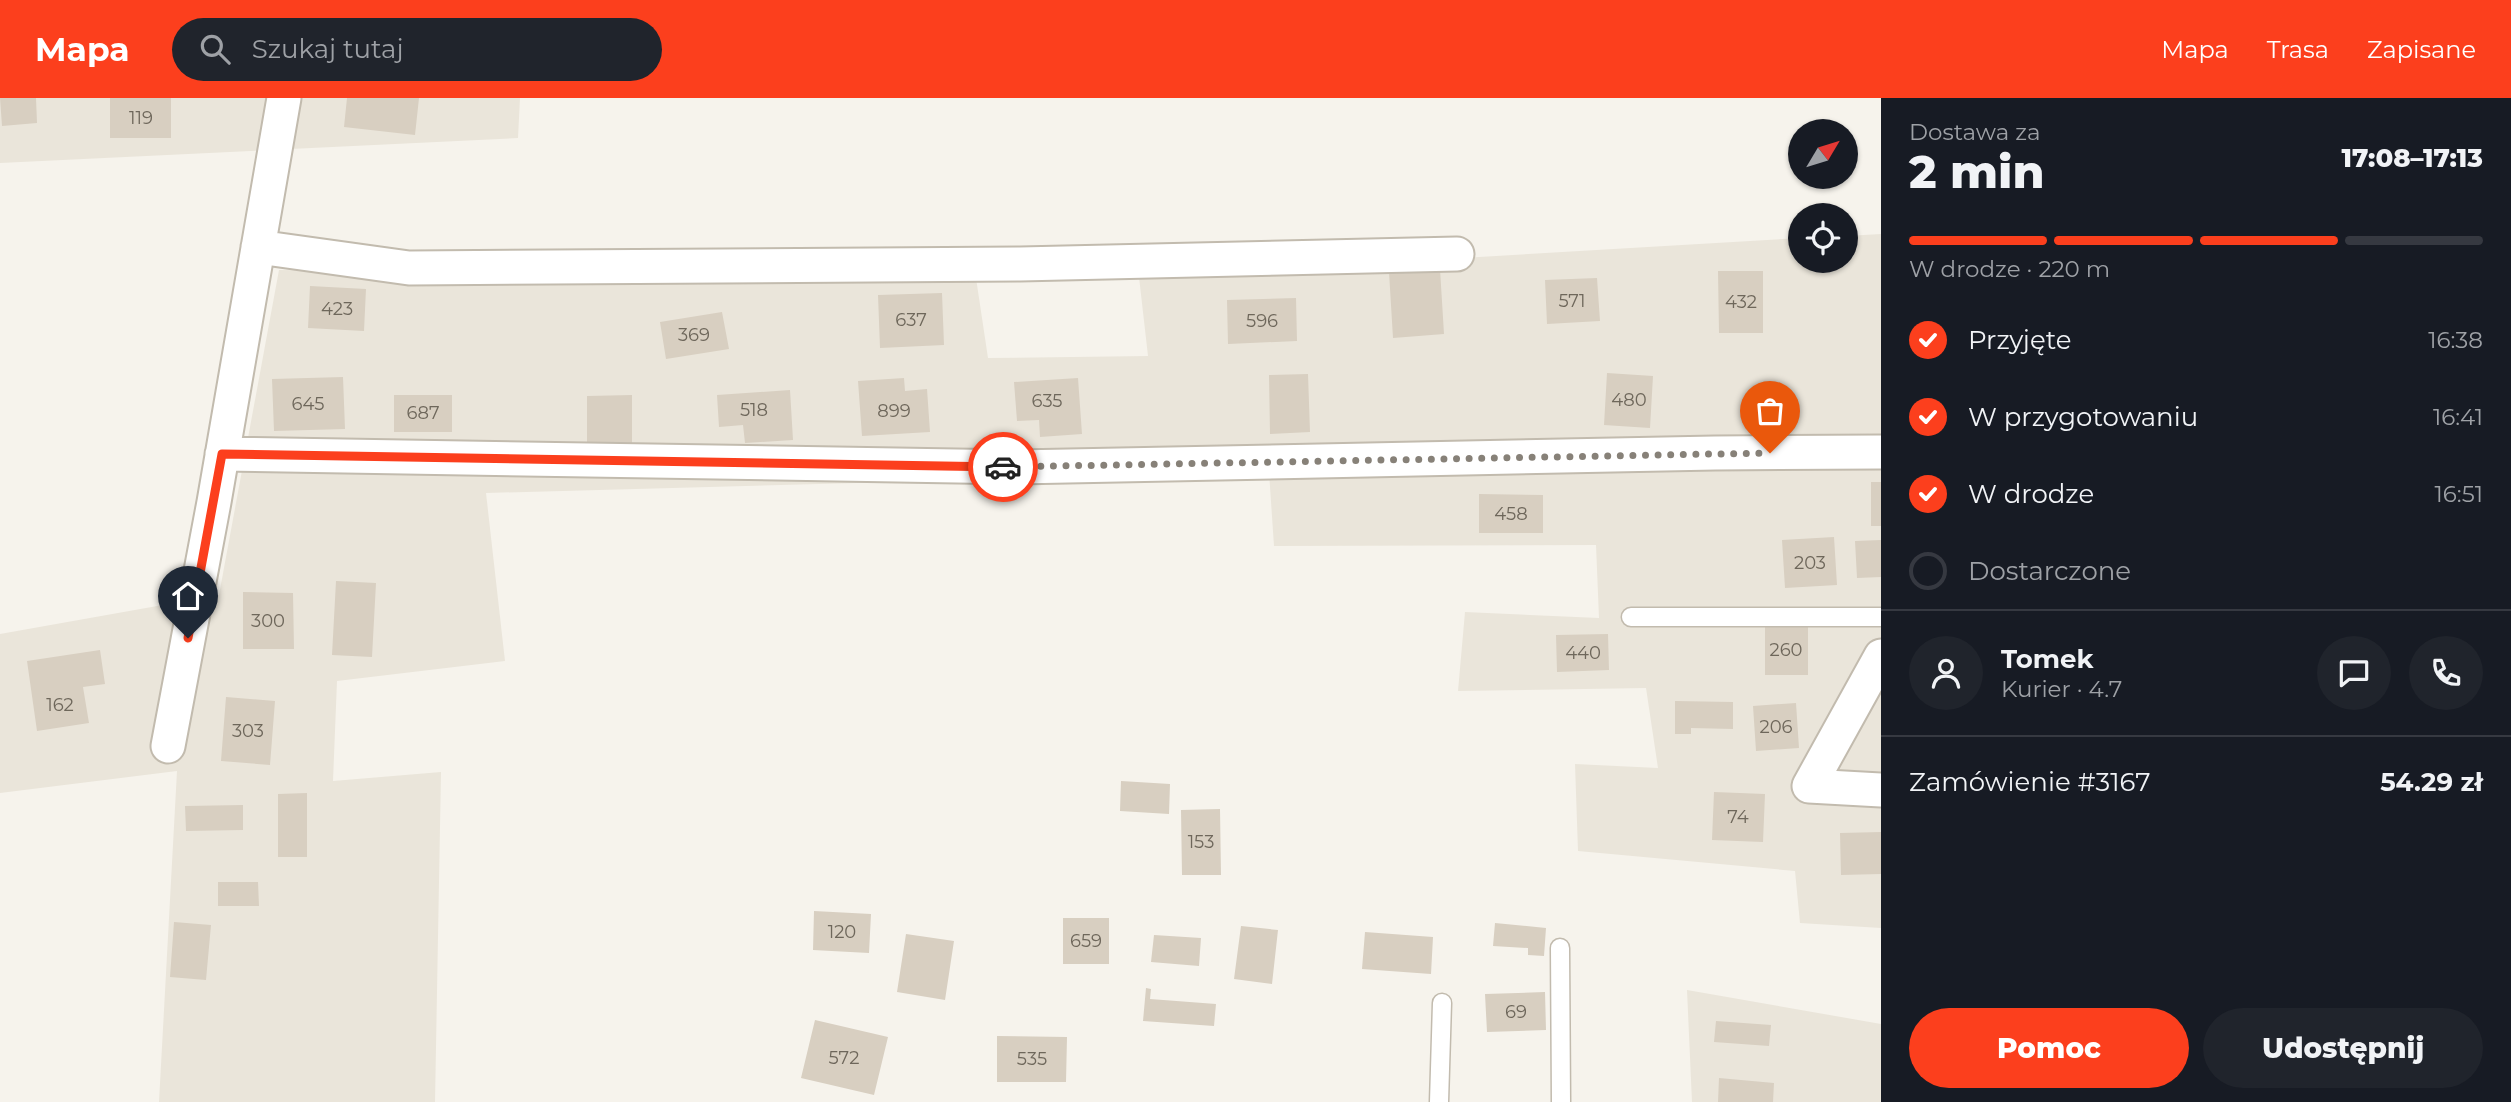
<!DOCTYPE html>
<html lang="pl">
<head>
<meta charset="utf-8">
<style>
  :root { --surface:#171b24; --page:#20242c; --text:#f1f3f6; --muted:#9ea1a6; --line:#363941; --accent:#fc3f1d }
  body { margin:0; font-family:Montserrat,sans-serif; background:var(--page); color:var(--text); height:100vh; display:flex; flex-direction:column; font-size:26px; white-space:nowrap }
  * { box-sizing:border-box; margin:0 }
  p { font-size:23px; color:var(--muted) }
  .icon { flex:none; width:38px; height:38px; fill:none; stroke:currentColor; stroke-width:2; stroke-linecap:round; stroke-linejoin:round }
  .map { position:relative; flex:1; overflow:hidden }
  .sheet { display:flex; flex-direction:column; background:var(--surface); width:630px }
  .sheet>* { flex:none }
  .needle { width:46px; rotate:52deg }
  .controls { position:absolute; left:1788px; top:21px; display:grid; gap:14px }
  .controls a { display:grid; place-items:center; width:70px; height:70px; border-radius:50%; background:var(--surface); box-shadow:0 2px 5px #0004; font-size:35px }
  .pin { position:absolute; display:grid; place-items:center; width:60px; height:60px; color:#fff; margin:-72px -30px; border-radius:50% 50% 50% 0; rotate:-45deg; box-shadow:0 0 7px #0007 }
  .pin .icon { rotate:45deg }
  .courier { position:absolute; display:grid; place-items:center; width:70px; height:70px; margin:-35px; border:5px solid #fc3f1d; border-radius:50%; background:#fff; color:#222; box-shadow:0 2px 9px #0007 }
  .head em { font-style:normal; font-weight:800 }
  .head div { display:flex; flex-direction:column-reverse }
  .head { display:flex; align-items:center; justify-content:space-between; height:119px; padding:0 28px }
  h1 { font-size:46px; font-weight:800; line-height:52px }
  .bar { display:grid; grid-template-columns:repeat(4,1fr); gap:10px 7px; align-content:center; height:84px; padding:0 28px }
  .bar i { height:9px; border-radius:5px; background:var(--line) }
  .bar .current { background:var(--accent) }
  .bar p { grid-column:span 4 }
  .line { display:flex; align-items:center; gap:18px; padding:0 28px; border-top:2px solid var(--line) }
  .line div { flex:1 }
  .round { display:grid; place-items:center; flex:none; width:74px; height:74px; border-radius:37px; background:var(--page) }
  ol { padding:0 28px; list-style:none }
  li { display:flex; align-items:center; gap:21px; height:77px }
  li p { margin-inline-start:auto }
  li .icon { padding:7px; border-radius:50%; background:var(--accent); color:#fff; stroke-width:4 }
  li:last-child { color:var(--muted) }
  li i { width:38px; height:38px; border:4px solid var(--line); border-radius:50% }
  .primary-button { display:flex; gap:14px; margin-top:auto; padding:14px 28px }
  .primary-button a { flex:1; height:80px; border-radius:42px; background:var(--accent); color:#fff; font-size:28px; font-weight:800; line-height:80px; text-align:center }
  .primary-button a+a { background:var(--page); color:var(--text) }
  header { display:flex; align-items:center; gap:42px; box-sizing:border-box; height:98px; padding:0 35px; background:var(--accent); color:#fff }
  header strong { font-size:33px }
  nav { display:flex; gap:38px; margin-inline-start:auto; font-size:24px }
  .search { width:490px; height:63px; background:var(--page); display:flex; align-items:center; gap:18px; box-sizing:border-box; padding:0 24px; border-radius:38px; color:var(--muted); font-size:26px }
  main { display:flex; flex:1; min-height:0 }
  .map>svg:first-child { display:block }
  .residential { fill:#eae5da }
  .building { fill:#d8cfc1 }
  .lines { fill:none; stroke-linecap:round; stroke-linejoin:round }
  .lane-casing { stroke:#c2bbae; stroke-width:21 }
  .street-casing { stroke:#c2bbae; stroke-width:37 }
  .lane { stroke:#fff; stroke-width:18 }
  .street { stroke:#fff; stroke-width:33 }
  .done { stroke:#878178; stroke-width:7; stroke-dasharray:0 12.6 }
  .route { stroke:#fc3f1d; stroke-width:9 }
  .labels { text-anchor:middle; stroke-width:5; stroke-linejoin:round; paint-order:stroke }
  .number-label { font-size:18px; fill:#6e675b }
</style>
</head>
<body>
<header>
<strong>Mapa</strong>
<div class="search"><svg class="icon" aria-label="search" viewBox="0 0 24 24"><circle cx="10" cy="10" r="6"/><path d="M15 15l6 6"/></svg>Szukaj tutaj</div>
<nav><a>Mapa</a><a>Trasa</a><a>Zapisane</a></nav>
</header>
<main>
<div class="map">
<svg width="1881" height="1004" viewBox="0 0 1881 1004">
  <rect width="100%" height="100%" fill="#f6f3ec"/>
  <!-- residential -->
  <path class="residential" d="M0 0H520L518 40 0 65Z
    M1881 136V830L1800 825 1795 773 1578 753 1575 666 1658 670 1646 590 1458 593 1465 514 1599 520 1596 447 1274 448 1269 374 486 395 505 563 337 583 333 683 441 674 435 1004H159L177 673 0 695V536L219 497 279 172 976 180 988 260 1148 258 1139 179 1801 140V163H1846V138Z
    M1687 892 1881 926V1004H1692Z"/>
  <!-- building -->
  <path class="building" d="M0 0H36L37 25 2 28Z
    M110 0H171V40H110Z
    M347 0H419L415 37 344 29Z
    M1440 171 1444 236 1393 240 1389 174Z
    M1718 173H1763V235H1719Z
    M1597 180 1600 223 1547 226 1545 182Z
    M310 188 366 191 364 233 308 230Z
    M942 195 944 247 880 250 878 197Z
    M1296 200 1297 243 1228 246 1227 202Z
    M722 214 729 251 666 261 660 224Z
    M1607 275 1653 278 1650 330 1604 327Z
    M1308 276 1310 334 1270 336 1269 277Z
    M343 279 345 331 274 333 272 281Z
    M904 280 905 293 927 291 930 334 862 338 858 283Z
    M1078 280 1082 336 1040 339 1039 322 1017 323 1014 284Z
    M790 292 793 342 745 345 743 327 719 329 717 297Z
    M394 297H452V334H394Z
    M632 297V347H587V298Z
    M1871 384H1881V428H1871Z
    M1479 396 1543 397V435H1479Z
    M1834 439 1837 487 1785 490 1782 442Z
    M1881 442V479L1857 480 1855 443Z
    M336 483 376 485 372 559 332 557Z
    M243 494 293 495 294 551H243Z
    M1765 527H1808V577H1765Z
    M1608 536 1609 572 1557 574 1556 537Z
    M100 552 105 586 83 589 89 625 37 633 27 563Z
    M226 599 275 603 270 667 221 663Z
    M1675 603 1733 604V631L1691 630V636H1675Z
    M1796 605 1799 650 1756 653 1753 608Z
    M1121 683 1170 686 1169 716 1120 713Z
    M1714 694 1765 696 1763 744 1712 742Z
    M307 695V759H278V696Z
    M243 707V732L186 733 185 708Z
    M1220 711 1221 777H1182L1181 712Z
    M1881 734V776L1841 777 1840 735Z
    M218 784H258L259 808H218Z
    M814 813 871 816 869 855 813 852Z
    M1063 820H1109V866H1063Z
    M174 824 211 827 206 882 170 879Z
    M1495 825 1546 830 1544 858 1528 857V850L1493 848Z
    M1241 828 1278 832 1272 886 1234 881Z
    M1365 834 1433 839 1431 876 1362 871Z
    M906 836 954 843 945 902 897 894Z
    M1154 837 1201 840 1199 868 1151 864Z
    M1146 890 1151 891 1150 901 1216 906 1214 928 1143 923Z
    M1545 894 1546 932 1487 934 1485 896Z
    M815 922 888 939 874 997 801 980Z
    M1716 923 1771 927 1769 948 1714 944Z
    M997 938 1067 939 1066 984H997Z
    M1719 980 1774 985 1773 1004H1718Z"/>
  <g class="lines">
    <!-- lane casing -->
    <g class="lane-casing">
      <path id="lane" d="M1631 519H1881
        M1560 850 1561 1004
        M1439 1004 1442 905"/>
    </g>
    <!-- street casing -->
    <g class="street-casing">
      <path id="street" d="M258 149 409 170 1020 166 1457 156
        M222 356 1017 369 1715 355 1881 354
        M1881 558 1809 688 1881 692
        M168 648 214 404 284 0"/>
    </g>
    <!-- lane -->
    <use href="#lane" class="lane"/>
    <!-- street -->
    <use href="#street" class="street"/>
  </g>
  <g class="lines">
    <!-- done -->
    <path class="done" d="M1003 369 1770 355"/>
    <!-- route -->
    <path class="route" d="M188 540 222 356 1003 369"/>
  </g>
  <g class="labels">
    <!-- number labels -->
    <g class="number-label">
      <text x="141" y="26">119</text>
      <text x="1572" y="209">571</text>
      <text x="1741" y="210">432</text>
      <text x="337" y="217">423</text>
      <text x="911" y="228">637</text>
      <text x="1262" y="229">596</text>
      <text x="694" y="243">369</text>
      <text x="1629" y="308">480</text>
      <text x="1047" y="309">635</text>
      <text x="308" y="312">645</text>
      <text x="754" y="318">518</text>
      <text x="894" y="319">899</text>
      <text x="423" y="321">687</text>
      <text x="1511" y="422">458</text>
      <text x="1810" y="471">203</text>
      <text x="268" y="529">300</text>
      <text x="1786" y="558">260</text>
      <text x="1583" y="561">440</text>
      <text x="60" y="613">162</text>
      <text x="1776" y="635">206</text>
      <text x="248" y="639">303</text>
      <text x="1738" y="725">74</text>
      <text x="1201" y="750">153</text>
      <text x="842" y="840">120</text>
      <text x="1086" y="849">659</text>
      <text x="1516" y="920">69</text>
      <text x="844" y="966">572</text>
      <text x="1032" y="967">535</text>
    </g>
  </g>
</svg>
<div class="controls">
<a><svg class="needle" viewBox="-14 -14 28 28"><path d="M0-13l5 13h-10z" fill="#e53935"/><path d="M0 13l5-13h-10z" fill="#9ea1a6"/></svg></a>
<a><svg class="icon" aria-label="locate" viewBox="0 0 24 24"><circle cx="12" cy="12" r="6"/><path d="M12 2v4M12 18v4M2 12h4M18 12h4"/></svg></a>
</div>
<div class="pin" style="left:1770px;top:355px;background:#ea580c"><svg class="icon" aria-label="bag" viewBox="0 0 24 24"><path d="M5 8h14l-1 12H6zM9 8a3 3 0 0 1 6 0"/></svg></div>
<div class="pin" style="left:188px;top:540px;background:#1f2937"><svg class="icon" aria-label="home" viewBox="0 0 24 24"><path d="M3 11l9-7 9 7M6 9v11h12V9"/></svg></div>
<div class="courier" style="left:1003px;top:369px"><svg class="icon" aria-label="car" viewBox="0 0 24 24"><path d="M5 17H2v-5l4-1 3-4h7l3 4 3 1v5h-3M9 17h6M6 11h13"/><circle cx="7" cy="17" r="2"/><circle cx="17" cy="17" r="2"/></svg></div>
</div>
<section class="sheet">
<div class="head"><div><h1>2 min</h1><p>Dostawa za</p></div><em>17:08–17:13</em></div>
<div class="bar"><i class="current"></i><i class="current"></i><i class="current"></i><i></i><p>W drodze · 220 m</p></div>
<ol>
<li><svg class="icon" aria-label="check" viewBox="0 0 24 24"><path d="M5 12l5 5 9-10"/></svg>Przyjęte<p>16:38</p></li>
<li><svg class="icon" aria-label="check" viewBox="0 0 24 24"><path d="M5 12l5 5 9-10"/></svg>W przygotowaniu<p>16:41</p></li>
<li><svg class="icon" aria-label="check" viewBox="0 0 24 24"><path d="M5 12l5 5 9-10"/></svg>W drodze<p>16:51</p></li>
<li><i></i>Dostarczone</li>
</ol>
<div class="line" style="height:126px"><a class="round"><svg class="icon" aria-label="person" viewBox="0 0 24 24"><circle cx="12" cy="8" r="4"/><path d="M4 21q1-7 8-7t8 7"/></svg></a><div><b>Tomek</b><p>Kurier · 4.7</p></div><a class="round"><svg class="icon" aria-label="chat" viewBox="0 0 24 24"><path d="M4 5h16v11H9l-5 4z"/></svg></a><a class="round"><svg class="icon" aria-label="phone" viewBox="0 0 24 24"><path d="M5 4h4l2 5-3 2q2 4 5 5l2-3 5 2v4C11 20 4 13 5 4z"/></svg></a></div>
<div class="line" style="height:91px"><div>Zamówienie #3167</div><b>54.29 zł</b></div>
<div class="primary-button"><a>Pomoc</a><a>Udostępnij</a></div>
</section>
</main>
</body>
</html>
